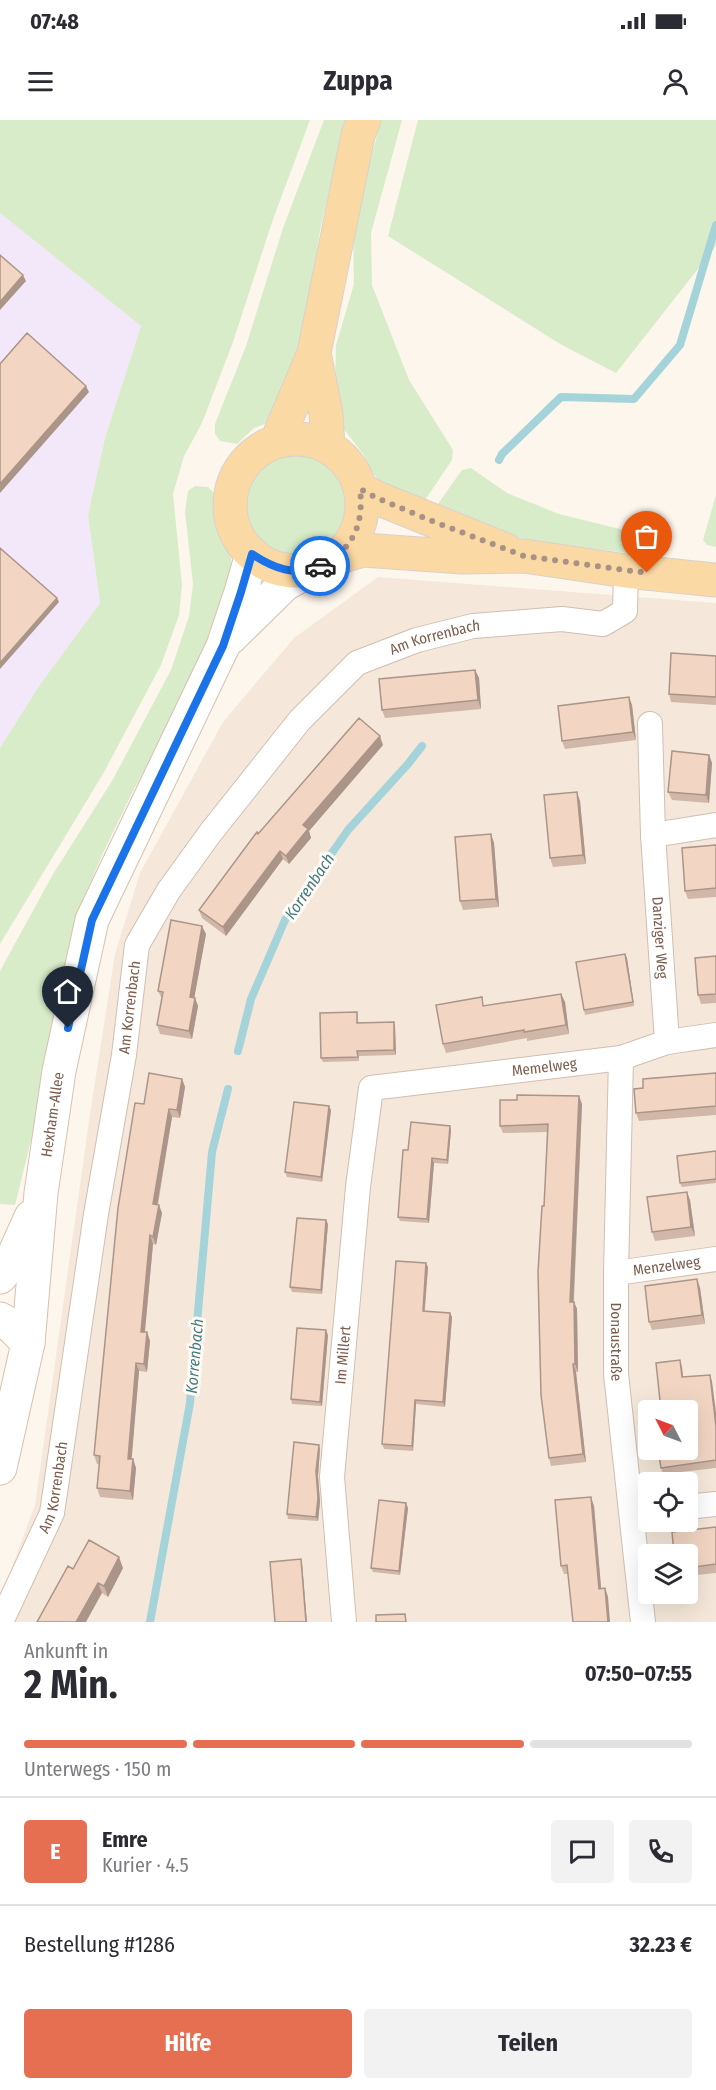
<!DOCTYPE html>
<html lang="de">
<head>
<meta charset="utf-8">
<style>
  :root { --surface:#fff; --page:#f2f2f3; --text:#2b2b33; --muted:#7c7c81; --line:#e1e1e2; --accent:#e76f51 }
  body { margin:0; font-family:"Fira Sans Condensed",sans-serif; background:var(--page); color:var(--text); height:100vh; display:flex; flex-direction:column; font-size:22px; white-space:nowrap }
  * { box-sizing:border-box; margin:0 }
  p { font-size:20px; color:var(--muted) }
  .icon { flex:none; width:33px; height:33px; fill:none; stroke:currentColor; stroke-width:2; stroke-linecap:round; stroke-linejoin:round }
  .map { position:relative; height:1502px; overflow:hidden }
  .sheet { display:flex; flex-direction:column; background:var(--surface); flex:1 }
  .sheet>* { flex:none }
  .needle { width:39px; rotate:312deg }
  .buttons { position:absolute; left:638px; top:1280px; display:grid; gap:12px }
  .buttons a { display:grid; place-items:center; width:60px; height:60px; border-radius:6px; background:var(--surface); box-shadow:0 6px 24px #0002; font-size:30px }
  .pin { position:absolute; display:grid; place-items:center; width:51px; height:51px; color:#fff; margin:-62px -26px; border-radius:50% 50% 50% 0; rotate:-45deg; box-shadow:0 0 6px #0007 }
  .pin .icon { rotate:45deg }
  .courier { position:absolute; display:grid; place-items:center; width:60px; height:60px; margin:-30px; border:4px solid #1a73e8; border-radius:50%; background:#fff; color:#222; box-shadow:0 2px 8px #0007 }
  .summary em { font-style:normal; font-weight:700 }
  .summary div { display:flex; flex-direction:column-reverse }
  .summary { display:flex; align-items:center; justify-content:space-between; height:102px; padding:0 24px }
  h1 { font-size:39px; font-weight:700; line-height:45px }
  .bar { display:grid; grid-template-columns:repeat(4,1fr); gap:9px 6px; align-content:center; height:72px; padding:0 24px }
  .bar i { height:8px; border-radius:4px; background:var(--line) }
  .bar .active { background:var(--accent) }
  .bar p { grid-column:span 4 }
  .line { display:flex; align-items:center; gap:15px; padding:0 24px; border-top:2px solid var(--line) }
  .line div { flex:1 }
  .round { display:grid; place-items:center; flex:none; width:63px; height:63px; border-radius:6px; background:var(--page) }
  .action { display:flex; gap:12px; margin-top:auto; padding:12px 24px }
  .action a { flex:1; height:69px; border-radius:6px; background:var(--accent); color:#fff; font-size:24px; font-weight:700; line-height:69px; text-align:center }
  .action a+a { background:var(--page); color:var(--text) }
  .status { display:flex; justify-content:space-between; align-items:center; height:42px; padding:0 30px; background:var(--surface); direction:ltr }
  .status svg { height:16px; fill:currentColor }
  header { display:flex; justify-content:space-between; align-items:center; height:78px; padding:0 24px; background:var(--surface); font-size:27px; font-weight:700 }
  .map>svg:first-child { display:block }
  .residential { fill:#f5e8da; fill-rule:evenodd }
  .education { fill:#f3e8fa }
  .green { fill:#d8ecc9 }
  .lines { fill:none; stroke-linecap:round; stroke-linejoin:round }
  .stream { stroke:#a5d3da; stroke-width:8 }
  .street-casing { stroke:#d1beb0; stroke-width:26 }
  .secondary-casing { stroke:#d6c0b0; stroke-width:35 }
  .primary-casing { stroke:#dad1cd; stroke-width:35 }
  .street { stroke:#fff; stroke-width:24 }
  .secondary { stroke:#fff; stroke-width:33 }
  .primary { stroke:#fbd9a5; stroke-width:33 }
  .wall { fill:#d1b7a8 }
  .shaded-wall { fill:#aa9588 }
  .building { fill:#f3d5c3; stroke:#aa9588; stroke-width:1.5 }
  .done { stroke:#a89285; stroke-width:6; stroke-dasharray:0 10.8 }
  .route { stroke:#1a73e8; stroke-width:8 }
  .labels { text-anchor:middle; stroke-width:6; stroke-linejoin:round; paint-order:stroke }
  .street-label { font-size:15px; fill:#7a5c4d; stroke:#fffaf3 }
  .water-label { font-size:16px; font-style:italic; fill:#437c86; stroke:#fffaf3 }
</style>
</head>
<body>
<div class="status"><b>07:48</b><svg viewBox="0 0 49 12"><path d="M0 12V9h3v3zM5 12V6h3v6zM10 12V3h3v9zM15 12V0h3v12zM26 1h20v11H26zM47 4h2v5h-2z"/></svg></div>
<header><svg class="icon" aria-label="menu" viewBox="0 0 24 24"><path d="M4 6h16M4 12h16M4 18h16"/></svg>Zuppa<svg class="icon" aria-label="person" viewBox="0 0 24 24"><circle cx="12" cy="8" r="4"/><path d="M4 21q1-7 8-7t8 7"/></svg></header>
<div class="map">
<svg width="716" height="1502" viewBox="0 0 716 1502">
  <rect width="100%" height="100%" fill="#fdf6ec"/>
  <!-- residential -->
  <path class="residential" d="M378 457 716 483V1502H0L6 1463 35 1385 90 994 115 834 140 753 223 602 294 518ZM648 1290H687V1329H648ZM648 1362H687V1401H648ZM648 1434H687V1473H648Z"/>
  <!-- education -->
  <path class="education" d="M0 93 141 206 105 318 88 395 100 483 39 566 0 628Z"/>
  <!-- green -->
  <path class="green" d="M0 0H310L272 102 233 222 202 303 184 336 173 374 182 465 179 495 161 545 103 654 0 824V628L39 566 100 483 88 395 105 318 141 206 0 93Z
    M324 0H348L343 13 320 110 304 214 281 286 265 304 254 308 237 324 220 321 215 314V304L246 226 283 108Z
    M381 0H402L371 113 372 165 409 260 453 330 452 340 421 386 385 367 374 355 363 334 343 308 335 264 336 225 354 164 353 107Z
    M418 0H716V126L616 253 560 224 388 116Z
    M243 384a52 52 0 1 1 104 0a52 52 0 1 1-104 0Z
    M471 348 507 373 559 394 648 416 651 422 649 431 642 435 528 420 487 411 433 391 462 350Z
    M195 366 208 367 215 374 218 396 230 428 232 448 220 493 193 559 131 675 103 733 75 798 39 988 15 1085 0 1084V851L53 754 112 661 171 550 189 496 193 464 185 392 188 371Z
    M716 375V427L707 425 703 420Z"/>
  <g class="lines">
    <!-- stream -->
    <path class="stream" d="M499 340 502 334 561 277 634 279 680 225 716 105
      M238 931 251 879 285 800 348 710 408 644 422 626
      M150 1502 190 1283 212 1032 228 969"/>
    <!-- street casing -->
    <g class="street-casing">
      <g id="street">
        <path id="s1" d="M650 604 653 715 667 922"/>
        <path d="M653 715 716 705"/>
        <path id="s2" d="M621 938 616 1153V1254L643 1502"/>
        <path id="s3" d="M616 1153 716 1139"/>
        <path d="M687 1387 716 1384"/>
        <path id="s4" d="M1 1502 52 1393 96 1094 124 935 137 825 169 770 211 712 300 600 357 543 417 520 473 506 562 499 603 504 625 491 626 451"/>
        <path id="s5" d="M344 1502 332 1357 358 1067 371 968 621 938 667 922 716 915"/>
      </g>
    </g>
    <!-- secondary casing -->
    <g class="secondary-casing">
      <g id="secondary">
        <path d="M230 518 285 464 313 449"/>
        <path d="M0 1157 9 1146 31 1097"/>
        <path d="M0 1199 10 1205 28 1223"/>
        <path id="s6" d="M0 1348 28 1223 41 1073 59 951 92 800 223 526 241 472 252 434"/>
      </g>
    </g>
    <!-- primary casing -->
    <g class="primary-casing">
      <path id="primary" d="M314 233 326 294 328 327
        M230 385a66 66 0 1 1 132 0a66 66 0 1 1-132 0Z
        M277 321 314 233 358 15 364 0
        M360 369 377 378 506 430
        M333 439 363 430 462 437 524 436 626 451 716 460"/>
    </g>
    <!-- street -->
    <use href="#street" class="street"/>
    <!-- secondary -->
    <use href="#secondary" class="secondary"/>
    <!-- primary -->
    <use href="#primary" class="primary"/>
  </g>
  <!-- wall -->
  <path class="wall" d="M716 536V585L671 582 669 574Z
    M475 550 479 558 481 589 385 598 382 590Z
    M632 585 636 620 565 629 562 621Z
    M383 625 309 711 311 718 289 744 283 739 226 816 202 798 199 790 258 714Z
    M709 635 712 643 709 683 672 680 668 672Z
    M580 681 586 744 553 747 550 738Z
    M491 714 494 723 499 787 463 790 460 781Z
    M716 725V777L688 779 685 771Z
    M206 814 194 877 195 878 198 886 192 919 160 914 157 905 162 879 158 871Z
    M716 836V883L701 884 698 875Z
    M627 838 634 886 585 895 584 890Z
    M561 874 565 882 569 914 527 921V918L446 933 443 924 485 886Z
    M357 892 358 897V902H394L395 906 396 935 359 936V941L323 942 321 938Z
    M716 953V995L639 1001 636 993 643 968Z
    M182 959 185 967 180 998 172 997 158 1085 162 1093 156 1125 153 1124 145 1212H147L150 1221 147 1252 139 1251 131 1339H133L136 1348 133 1380 100 1377 97 1368 99 1344H97L94 1335 144 984Z
    M582 984 574 1182 577 1189 578 1252H576L586 1342 551 1346 549 1338 544 1086 547 1012 503 1013 500 1006Z
    M331 990 322 1062 287 1057 285 1052Z
    M451 1010 448 1044 434 1043 429 1103 400 1101 398 1097 408 1030Z
    M716 1031V1063L682 1067 680 1063Z
    M690 1080 695 1116 655 1121 652 1112Z
    M328 1104 322 1174 292 1172 290 1167Z
    M428 1147 425 1191 452 1197 445 1287 416 1284 413 1331 384 1329 382 1324Z
    M697 1159 700 1168 705 1204 652 1210 649 1202Z
    M328 1215 322 1286 292 1284 291 1279Z
    M682 1247 683 1257 710 1255 712 1262 716 1293V1348L663 1354 661 1348 687 1329Z
    M320 1329 318 1356 320 1382 318 1401 288 1399 287 1394Z
    M594 1386 601 1469 605 1468 608 1477 568 1454H564L561 1446Z
    M408 1388 400 1455 373 1452 371 1448Z
    M716 1407V1453L687 1456V1434Z
    M123 1448 108 1477 102 1473 73 1449Z"/>
  <!-- shaded-wall -->
  <path class="shaded-wall" d="M23 155 26 161 0 190V182Z
    M86 266 89 272 0 373V364Z
    M57 478 59 482 0 549V543Z
    M475 550 479 558 481 589 478 580Z
    M629 577 632 585 636 620 633 612Z
    M380 616 383 625 309 711 311 718 289 744 286 736 303 705Z
    M709 635 712 643 709 683 706 675Z
    M577 672 580 681 586 744 583 735Z
    M491 714 494 723 499 787 496 779Z
    M280 731 283 739 226 816 223 807Z
    M202 806 206 814 193 885 190 877Z
    M625 834 627 838 634 886 633 882Z
    M561 874 565 882 569 914 566 905Z
    M195 878 198 886 192 919 189 911Z
    M394 902 395 906 396 935 394 930Z
    M182 959 185 967 180 998 177 990Z
    M579 976 582 984 573 1190 570 1182Z
    M329 986 331 990 322 1062 321 1057Z
    M169 989 172 997 156 1092 153 1084Z
    M450 1006 451 1010 448 1044 447 1040Z
    M432 1038 434 1043 429 1103 427 1099Z
    M687 1072 690 1080 695 1116 691 1107Z
    M159 1085 162 1093 156 1125 153 1117Z
    M326 1100 328 1104 322 1174 321 1170Z
    M150 1115 153 1124 144 1220 141 1212Z
    M426 1143 428 1147 424 1195 423 1191Z
    M697 1159 700 1168 705 1204 702 1195Z
    M574 1182 577 1189 578 1252 575 1244Z
    M450 1193 452 1197 445 1287 443 1282Z
    M326 1210 328 1215 322 1286 320 1282Z
    M147 1212 150 1221 147 1252 144 1244Z
    M680 1240 682 1247 684 1264 682 1257Z
    M136 1243 139 1251 131 1347 128 1339Z
    M573 1244 576 1252 586 1342 583 1334Z
    M710 1255 712 1262 716 1293V1307Z
    M415 1280 416 1284 413 1331 412 1326Z
    M319 1325 320 1329 318 1356 320 1382 318 1401 316 1397V1351Z
    M133 1339 136 1348 133 1380 130 1371Z
    M591 1377 594 1386 602 1478 599 1469Z
    M406 1383 408 1388 400 1455 399 1451Z
    M119 1437 123 1448 108 1477 104 1466Z
    M301 1439 302 1443 307 1502H306Z
    M98 1463 102 1473 86 1502H76Z
    M605 1468 608 1477 610 1502H608Z"/>
  <!-- building -->
  <path class="building" d="M0 135 23 155 0 182Z
    M27 213 86 266 0 364V244Z
    M0 428 57 478 0 543Z
    M671 533 716 536V577L669 574Z
    M475 550 478 580 382 590 379 559Z
    M629 577 633 612 562 621 558 586Z
    M359 598 380 616 303 705 308 709 286 736 280 731 223 807 199 790 257 712 258 714Z
    M672 631 709 635 706 675 668 672Z
    M577 672 583 735 550 738 544 675Z
    M491 714 496 779 460 781 455 717Z
    M716 725V768L685 771 682 728Z
    M171 800 202 806 190 877 195 878 189 911 157 905 163 872 158 871Z
    M625 834 633 882 584 890 576 842Z
    M716 836V874L698 875 695 838Z
    M561 874 566 905 524 912V910L443 924 436 885 482 877 483 886Z
    M357 892V903L394 902V930L357 931 358 937 321 938 320 893Z
    M149 953 182 959 177 990 169 989 153 1084 159 1085 153 1117 150 1115 141 1212H147L144 1244 136 1243 128 1339H133L130 1371 97 1368 100 1336 94 1335 118 1088 135 983 144 984Z
    M716 953V986L636 993 634 969 643 968V959Z
    M517 975 579 976 570 1182H574L575 1244H573L583 1334 549 1338 541 1275 538 1152 542 1086H544L548 1004 500 1006V980H517Z
    M294 982 329 986 321 1057 285 1052Z
    M411 1002 450 1006 447 1040 432 1038 427 1099 398 1097 403 1030H408Z
    M716 1031V1059L680 1063 677 1036Z
    M687 1072 691 1107 652 1112 647 1077Z
    M297 1098 326 1100 321 1170 290 1167Z
    M396 1141 426 1143 423 1191 450 1193 443 1282 415 1280 412 1326 382 1324Z
    M697 1159 702 1195 649 1202 645 1166Z
    M297 1208 326 1210 320 1282 291 1279Z
    M680 1240 682 1257 710 1255 716 1307V1340L661 1348 658 1329H687V1290H661L656 1243Z
    M294 1322 319 1325 316 1351 318 1378 316 1397 287 1394Z
    M591 1377 599 1469 605 1468 608 1502H573L567 1445 561 1446 555 1380Z
    M379 1380 406 1383 399 1451 371 1448Z
    M716 1407V1444L687 1448V1434H674L672 1412Z
    M89 1420 119 1437 104 1466 98 1463 76 1502H37L68 1446 73 1449Z
    M301 1439 306 1502H275L270 1442Z
    M405 1494 406 1502H376V1495Z"/>
  <g class="lines">
    <!-- done -->
    <path class="done" d="M320 446C353 430 364 405 360 369L377 378 432 401 524 436 647 453"/>
    <!-- route -->
    <path class="route" d="M68 908 92 800 223 526 241 472 252 434C273 448 295 457 320 446"/>
  </g>
  <g class="labels">
    <!-- street labels -->
    <g class="street-label">
      <text dy="5" stroke="none"><textPath href="#s4" startOffset="1136">Am Korrenbach</textPath></text>
      <text dy="5" stroke="none"><textPath href="#s1" startOffset="214">Danziger Weg</textPath></text>
      <text dy="5" stroke="none"><textPath href="#s4" startOffset="632">Am Korrenbach</textPath></text>
      <text dy="5" stroke="none"><textPath href="#s5" startOffset="711">Memelweg</textPath></text>
      <text dy="5" stroke="none"><textPath href="#s6" startOffset="358">Hexham-Allee</textPath></text>
      <text dy="5" stroke="none"><textPath href="#s3" startOffset="51">Menzelweg</textPath></text>
      <text dy="5" stroke="none"><textPath href="#s2" startOffset="284">Donaustraße</textPath></text>
      <text dy="5" stroke="none"><textPath href="#s5" startOffset="268">Im Millert</textPath></text>
      <text dy="5" stroke="none"><textPath href="#s4" startOffset="146">Am Korrenbach</textPath></text>
    </g>
    <!-- water labels -->
    <g class="water-label">
      <text transform="translate(309 766) rotate(-56)" y="6">Korrenbach</text>
      <text transform="translate(194 1236) rotate(-85)" y="6">Korrenbach</text>
    </g>
  </g>
</svg>
<div class="buttons">
<a><svg class="needle" viewBox="-14 -14 28 28"><path d="M0-13l5 13h-10z" fill="#e53935"/><path d="M0 13l5-13h-10z" fill="#7c7c81"/></svg></a>
<a><svg class="icon" aria-label="locate" viewBox="0 0 24 24"><circle cx="12" cy="12" r="6"/><path d="M12 2v4M12 18v4M2 12h4M18 12h4"/></svg></a>
<a><svg class="icon" aria-label="layers" viewBox="0 0 24 24"><path d="M12 4l9 5-9 5-9-5zM3 14l9 5 9-5"/></svg></a>
</div>
<div class="pin" style="left:647px;top:453px;background:#ea580c"><svg class="icon" aria-label="bag" viewBox="0 0 24 24"><path d="M5 8h14l-1 12H6zM9 8a3 3 0 0 1 6 0"/></svg></div>
<div class="pin" style="left:68px;top:908px;background:#1f2937"><svg class="icon" aria-label="home" viewBox="0 0 24 24"><path d="M3 11l9-7 9 7M6 9v11h12V9"/></svg></div>
<div class="courier" style="left:320px;top:446px"><svg class="icon" aria-label="car" viewBox="0 0 24 24"><path d="M5 17H2v-5l4-1 3-4h7l3 4 3 1v5h-3M9 17h6M6 11h13"/><circle cx="7" cy="17" r="2"/><circle cx="17" cy="17" r="2"/></svg></div>
</div>
<section class="sheet">
<div class="summary"><div><h1>2 Min.</h1><p>Ankunft in</p></div><em>07:50–07:55</em></div>
<div class="bar"><i class="active"></i><i class="active"></i><i class="active"></i><i></i><p>Unterwegs · 150 m</p></div>
<div class="line" style="height:108px"><b class="round" style="background:var(--accent);color:#fff">E</b><div><b>Emre</b><p>Kurier · 4.5</p></div><a class="round"><svg class="icon" aria-label="chat" viewBox="0 0 24 24"><path d="M4 5h16v11H9l-5 4z"/></svg></a><a class="round"><svg class="icon" aria-label="phone" viewBox="0 0 24 24"><path d="M5 4h4l2 5-3 2q2 4 5 5l2-3 5 2v4C11 20 4 13 5 4z"/></svg></a></div>
<div class="line" style="height:78px"><div>Bestellung #1286</div><b>32.23 €</b></div>
<div class="action"><a>Hilfe</a><a>Teilen</a></div>
</section>
</body>
</html>
